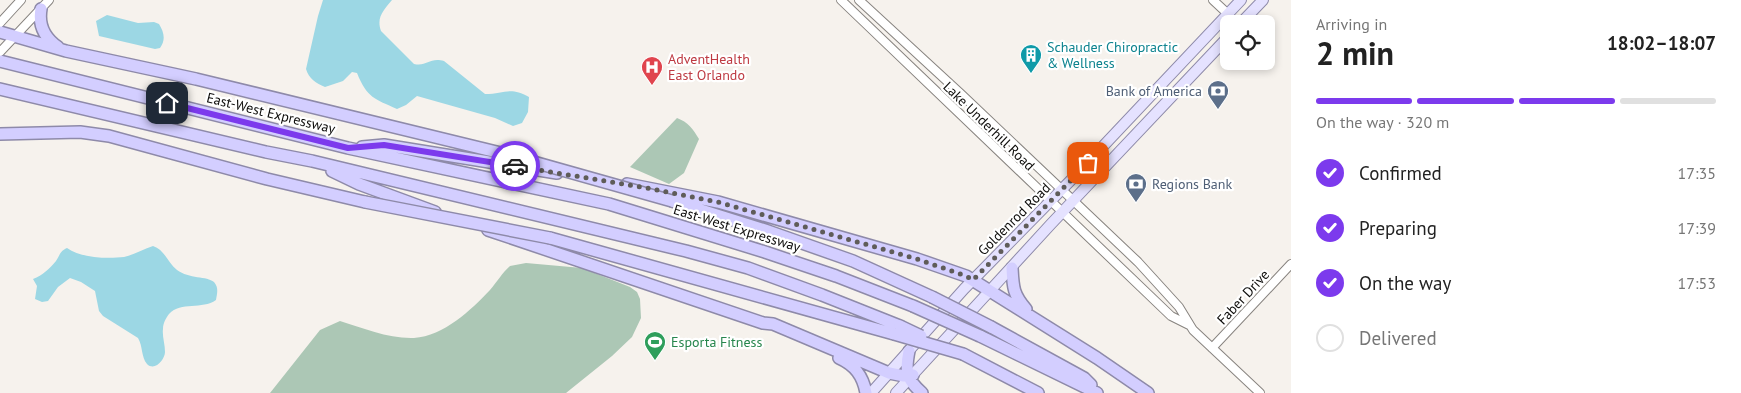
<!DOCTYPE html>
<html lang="en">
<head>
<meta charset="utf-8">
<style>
  :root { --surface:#fff; --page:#f2f2f2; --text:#222; --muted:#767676; --line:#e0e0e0; --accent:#7c3aed }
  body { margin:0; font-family:"PT Sans",sans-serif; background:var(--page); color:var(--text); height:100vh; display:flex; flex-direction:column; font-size:19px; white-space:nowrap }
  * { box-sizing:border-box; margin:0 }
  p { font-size:16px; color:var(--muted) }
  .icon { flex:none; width:28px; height:28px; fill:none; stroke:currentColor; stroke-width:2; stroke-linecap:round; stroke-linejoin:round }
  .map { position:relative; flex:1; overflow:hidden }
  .details { display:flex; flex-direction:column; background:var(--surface); width:450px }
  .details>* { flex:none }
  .buttons { position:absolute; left:1220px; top:15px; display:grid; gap:10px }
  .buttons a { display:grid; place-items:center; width:55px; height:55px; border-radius:8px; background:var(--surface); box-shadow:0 2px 8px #0003; font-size:25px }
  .pin { position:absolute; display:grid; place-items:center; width:42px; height:42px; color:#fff; margin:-21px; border-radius:10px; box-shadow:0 2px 8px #0006 }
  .courier { position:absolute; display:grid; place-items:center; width:50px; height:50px; margin:-25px; border:4px solid #7c3aed; border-radius:50%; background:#fff; color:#222; box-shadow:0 1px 6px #0007 }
  .summary em { font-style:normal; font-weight:700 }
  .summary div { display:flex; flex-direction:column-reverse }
  .summary { display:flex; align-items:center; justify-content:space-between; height:85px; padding:0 25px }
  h1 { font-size:32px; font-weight:700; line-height:38px }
  .bar { display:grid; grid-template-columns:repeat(4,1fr); gap:8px 5px; align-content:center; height:60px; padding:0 25px }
  .bar i { height:6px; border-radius:4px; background:var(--line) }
  .bar .current { background:var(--accent) }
  .bar p { grid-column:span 4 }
  ol { padding:0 25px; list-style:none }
  li { display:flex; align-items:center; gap:15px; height:55px }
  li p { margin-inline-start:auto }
  li .icon { padding:5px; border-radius:50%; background:var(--accent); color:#fff; stroke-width:4 }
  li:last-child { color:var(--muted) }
  li i { width:28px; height:28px; border:2px solid var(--line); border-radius:50% }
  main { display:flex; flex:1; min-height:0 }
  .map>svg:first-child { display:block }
  .green { fill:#acc7b5 }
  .water { fill:#9cd7e4 }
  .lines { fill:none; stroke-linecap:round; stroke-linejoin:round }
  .minor-casing { stroke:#87837f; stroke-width:10 }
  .major-casing { stroke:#8e8aa9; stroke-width:12 }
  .highway-casing { stroke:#8e8aa9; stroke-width:14 }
  .minor { stroke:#fff; stroke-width:8 }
  .major { stroke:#e5e2ff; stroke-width:10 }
  .highway { stroke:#d3ceff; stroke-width:11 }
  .highway-bridge-casing { stroke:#8e8aa9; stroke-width:14; stroke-linecap:butt }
  .highway-bridge { stroke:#d3ceff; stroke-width:11 }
  .done { stroke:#5f5c59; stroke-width:5; stroke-dasharray:0 9 }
  .route { stroke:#7c3aed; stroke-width:6 }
  .labels { text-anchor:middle; stroke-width:4.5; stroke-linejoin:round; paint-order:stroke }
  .culture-label { font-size:14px; fill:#0d838f; stroke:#fff; text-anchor:start }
  .health-label { font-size:14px; fill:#be3a42; stroke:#fff; text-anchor:start }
  .service-label { font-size:14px; fill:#4e5e75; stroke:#fff; text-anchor:end }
  .street-label { font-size:14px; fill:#0d0c0a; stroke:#fff }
  .leisure-label { font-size:14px; fill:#27864d; stroke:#fff; text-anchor:start }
</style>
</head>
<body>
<main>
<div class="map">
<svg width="1291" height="393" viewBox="0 0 1291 393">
  <rect width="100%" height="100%" fill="#f6f2ed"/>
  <!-- green -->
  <path class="green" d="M677 118C688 122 693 129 699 139L684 173 669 184 630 167Z
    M526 263 582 268 630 287 637 292 640 299 641 318 632 337 612 356 566 393H270L320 330 340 321C363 328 389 339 414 338 444 336 471 310 490 290 497 282 502 273 510 266Z"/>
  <!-- water -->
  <path class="water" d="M323 0H392C384 10 376 17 381 31L414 64C427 67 429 57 444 61L485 94C504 94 510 86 529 97L528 112 522 123 513 126 495 118 417 96 406 105 397 109C375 99 367 98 357 73L352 72 343 81 325 87C316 83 309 79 306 69L318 16Z
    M107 15 138 23 154 22 159 24C164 32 166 40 160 48L155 49 99 36 96 21Z
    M153 246C165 250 168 263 177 270 189 279 207 276 214 282 219 288 217 293 216 300 202 310 181 301 169 314 166 318 163 323 163 329 162 336 165 344 165 352 165 359 155 372 147 364 141 357 143 346 138 338L103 316 99 311 95 291 81 282 70 278 58 287 48 301 42 302 35 299 37 286 33 279C43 275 49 269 56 261 60 255 60 251 67 248 81 258 107 259 124 257 133 255 144 249 153 246Z"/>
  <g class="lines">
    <!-- minor casing -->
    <g class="minor-casing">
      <path id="minor" d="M841 0 1171 316 1189 325
        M859 0 961 94 1138 262 1179 307 1193 330 1260 393
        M1213 0 1228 14
        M0 23 21 0
        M0 52 49 0
        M1212 348 1291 264"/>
    </g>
    <!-- major casing -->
    <g class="major-casing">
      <path id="major" d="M1240 24 1263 0
        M871 393 964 289 1074 177 1241 0
        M896 393 1051 224 1229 36"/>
    </g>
    <!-- highway casing -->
    <g class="highway-casing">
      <path id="highway" d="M41 9C38 26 45 38 58 47
        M0 32 66 51 196 79 505 154
        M0 61 348 148 609 204 765 252 836 276 913 306
        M0 89 266 152 312 161 686 251 748 268 822 295 900 326
        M0 134 80 132 109 136 267 179 365 202
        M362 147 384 145 557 173
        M332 171 359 184 435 212
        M627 184 718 202 917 259 966 276 1097 358 1148 393
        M672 201 765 230 853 261 932 297
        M488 230 763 323 773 324 889 373 904 376 913 375
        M550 238 894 334
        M1012 268C1013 287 1013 294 1026 309
        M991 327 1084 378 1091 385
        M980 336 1097 393
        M909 351C905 371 906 379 922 393
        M963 354 1038 393
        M839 358C855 365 863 376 866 393"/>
    </g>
    <!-- minor -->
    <use href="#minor" class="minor"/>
    <!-- major -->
    <use href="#major" class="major"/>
    <!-- highway -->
    <use href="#highway" class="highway"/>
    <!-- highway-bridge casing -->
    <g class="highway-bridge-casing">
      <path id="highway-bridge" d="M505 154 672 201
        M365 202 550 238
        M932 297 991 327
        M913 306 980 336
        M900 326 921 336
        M894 334 963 354"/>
    </g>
    <!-- highway-bridge -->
    <use href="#highway-bridge" class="highway-bridge"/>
  </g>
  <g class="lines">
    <!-- done -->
    <path class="done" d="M515 166 647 188 718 202 917 259 966 276 973 280 1088 163"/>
    <!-- route -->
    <path class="route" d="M167 103 348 148 384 145 515 166"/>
  </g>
  <!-- icons -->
  <defs>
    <g id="building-pin" transform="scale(1.125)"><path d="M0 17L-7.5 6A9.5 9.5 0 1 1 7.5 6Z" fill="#0f9aa8" stroke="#fff"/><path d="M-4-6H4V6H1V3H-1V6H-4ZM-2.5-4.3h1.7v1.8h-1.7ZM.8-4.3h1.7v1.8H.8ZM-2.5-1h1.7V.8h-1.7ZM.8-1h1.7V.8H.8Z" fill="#fff"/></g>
    <g id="hospital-pin" transform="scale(1.125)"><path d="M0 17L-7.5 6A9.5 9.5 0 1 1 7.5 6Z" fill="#e0444e" stroke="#fff"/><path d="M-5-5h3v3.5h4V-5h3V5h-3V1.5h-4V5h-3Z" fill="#fff"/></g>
    <g id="bank-pin" transform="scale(1.125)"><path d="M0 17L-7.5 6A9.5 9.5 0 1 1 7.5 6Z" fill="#5c6f8a" stroke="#fff"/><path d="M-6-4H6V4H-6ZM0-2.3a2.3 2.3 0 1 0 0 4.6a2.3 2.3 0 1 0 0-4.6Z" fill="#fff"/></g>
    <g id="stadium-pin" transform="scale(1.125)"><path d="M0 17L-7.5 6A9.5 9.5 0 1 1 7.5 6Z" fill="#2e9e5b" stroke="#fff"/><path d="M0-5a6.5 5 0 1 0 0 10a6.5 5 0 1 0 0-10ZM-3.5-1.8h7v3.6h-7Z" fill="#fff"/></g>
  </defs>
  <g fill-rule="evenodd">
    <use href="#building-pin" x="1031" y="55"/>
    <use href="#hospital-pin" x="652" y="67"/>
    <use href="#bank-pin" x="1218" y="91"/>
    <use href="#bank-pin" x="1136" y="184"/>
    <use href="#stadium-pin" x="655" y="342"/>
  </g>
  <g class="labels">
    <!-- culture labels -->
    <g class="culture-label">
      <text x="1047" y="52">Schauder Chiropractic<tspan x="1047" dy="16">&amp; Wellness</tspan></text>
    </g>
    <!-- health labels -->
    <g class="health-label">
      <text x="668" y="64">AdventHealth<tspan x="668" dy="16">East Orlando</tspan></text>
    </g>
    <!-- service labels -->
    <g class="service-label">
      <text x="1202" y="96">Bank of America</text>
      <text x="1152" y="189" text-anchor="start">Regions Bank</text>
    </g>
    <!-- street labels -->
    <g class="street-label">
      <text transform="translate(271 113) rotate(14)" y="5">East-West Expressway</text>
      <text transform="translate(989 126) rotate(44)" y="5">Lake Underhill Road</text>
      <text transform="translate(1014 219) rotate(-45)" y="5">Goldenrod Road</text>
      <text transform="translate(737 228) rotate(17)" y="5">East-West Expressway</text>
      <text transform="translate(1243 297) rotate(-47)" y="5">Faber Drive</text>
    </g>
    <!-- leisure labels -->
    <g class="leisure-label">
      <text x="671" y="347">Esporta Fitness</text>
    </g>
  </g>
</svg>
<div class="buttons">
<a><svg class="icon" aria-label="locate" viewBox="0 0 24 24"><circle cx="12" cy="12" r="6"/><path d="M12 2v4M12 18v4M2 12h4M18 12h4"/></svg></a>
</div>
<div class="pin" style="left:1088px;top:163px;background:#ea580c"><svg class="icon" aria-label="bag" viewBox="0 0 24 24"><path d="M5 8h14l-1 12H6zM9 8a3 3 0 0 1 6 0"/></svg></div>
<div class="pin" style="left:167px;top:103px;background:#1f2937"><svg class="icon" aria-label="home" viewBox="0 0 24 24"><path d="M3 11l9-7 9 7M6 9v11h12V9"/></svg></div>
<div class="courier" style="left:515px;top:166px"><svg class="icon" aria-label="car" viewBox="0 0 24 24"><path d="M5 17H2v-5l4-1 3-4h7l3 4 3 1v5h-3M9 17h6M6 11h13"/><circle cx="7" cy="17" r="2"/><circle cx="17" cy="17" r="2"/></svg></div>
</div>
<section class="details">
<div class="summary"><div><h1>2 min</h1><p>Arriving in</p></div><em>18:02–18:07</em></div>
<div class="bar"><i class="current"></i><i class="current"></i><i class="current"></i><i></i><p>On the way · 320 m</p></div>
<ol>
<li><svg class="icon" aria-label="check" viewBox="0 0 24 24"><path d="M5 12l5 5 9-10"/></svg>Confirmed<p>17:35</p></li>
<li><svg class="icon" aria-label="check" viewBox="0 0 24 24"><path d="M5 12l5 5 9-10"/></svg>Preparing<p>17:39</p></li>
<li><svg class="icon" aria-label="check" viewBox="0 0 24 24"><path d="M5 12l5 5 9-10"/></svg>On the way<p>17:53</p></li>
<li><i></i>Delivered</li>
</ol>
</section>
</main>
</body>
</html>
